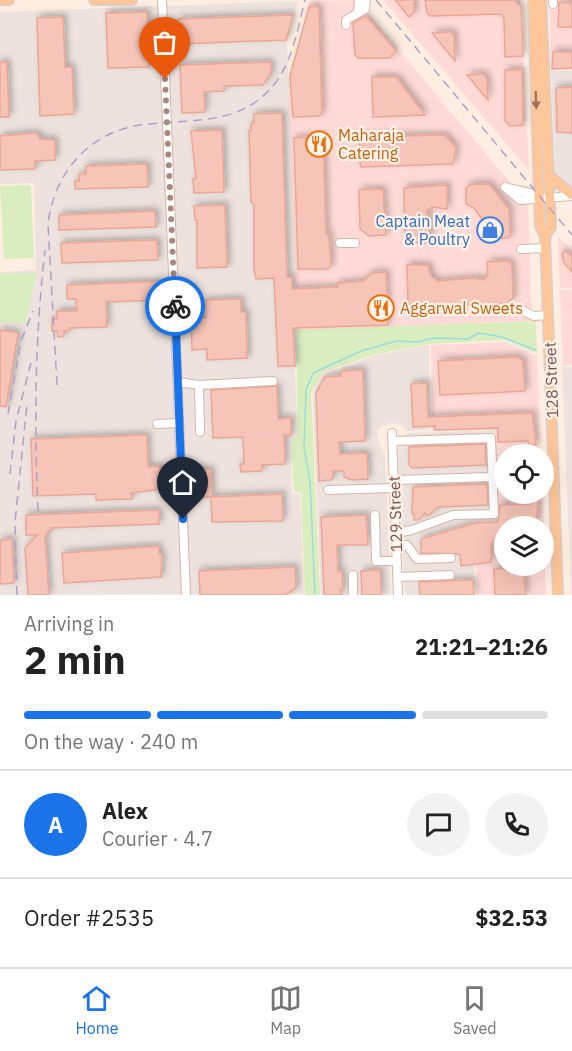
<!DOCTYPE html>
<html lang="en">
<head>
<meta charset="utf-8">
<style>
  :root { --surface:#fff; --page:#f2f2f2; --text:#222; --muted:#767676; --line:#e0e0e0; --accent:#1a73e8 }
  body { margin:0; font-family:"IBM Plex Sans",sans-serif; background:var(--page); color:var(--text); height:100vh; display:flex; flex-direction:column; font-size:22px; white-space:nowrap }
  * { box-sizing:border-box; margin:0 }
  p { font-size:20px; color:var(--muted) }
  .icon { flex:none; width:33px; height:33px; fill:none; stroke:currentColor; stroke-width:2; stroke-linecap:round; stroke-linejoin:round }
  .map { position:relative; height:595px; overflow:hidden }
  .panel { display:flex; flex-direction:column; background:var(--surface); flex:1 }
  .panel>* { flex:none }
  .tools { position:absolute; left:494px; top:444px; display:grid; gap:12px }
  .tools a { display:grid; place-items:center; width:60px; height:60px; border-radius:50%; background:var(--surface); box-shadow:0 6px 24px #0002; font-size:30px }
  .pin { position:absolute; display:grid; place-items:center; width:51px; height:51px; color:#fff; margin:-62px -26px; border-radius:50% 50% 50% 0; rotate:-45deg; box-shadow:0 0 6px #0007 }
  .pin .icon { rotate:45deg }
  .courier { position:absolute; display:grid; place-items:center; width:60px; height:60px; margin:-30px; border:4px solid #1a73e8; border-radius:50%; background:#fff; color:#222; box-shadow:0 2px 8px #0007 }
  .summary em { font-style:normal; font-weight:700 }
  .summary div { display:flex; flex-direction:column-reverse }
  .summary { display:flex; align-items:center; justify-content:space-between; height:102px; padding:0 24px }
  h1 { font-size:39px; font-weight:700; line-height:45px }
  .bar { display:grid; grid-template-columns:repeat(4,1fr); gap:9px 6px; align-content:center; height:72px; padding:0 24px }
  .bar i { height:8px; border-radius:4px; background:var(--line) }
  .bar .current { background:var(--accent) }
  .bar p { grid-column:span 4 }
  .line { display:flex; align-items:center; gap:15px; padding:0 24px; border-top:2px solid var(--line) }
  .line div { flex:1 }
  .round { display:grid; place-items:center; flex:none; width:63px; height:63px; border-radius:32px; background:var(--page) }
  .dock { display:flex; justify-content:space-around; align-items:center; height:84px; border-top:2px solid var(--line); background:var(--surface); font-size:16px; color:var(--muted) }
  .dock a { display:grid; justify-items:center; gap:3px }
  .dock .current { color:var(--accent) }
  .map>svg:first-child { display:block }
  .commercial { fill:#ffdad6; fill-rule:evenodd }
  .industrial { fill:#ede2de }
  .green { fill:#daedbf }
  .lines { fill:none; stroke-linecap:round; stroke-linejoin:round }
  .stream { stroke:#9adddb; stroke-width:1.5 }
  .building { fill:#f6c5b7; stroke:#eba796; stroke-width:1.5; filter:url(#shadow) }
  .minor-casing { stroke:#d3b5aa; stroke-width:10 }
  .major-casing { stroke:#d9cecb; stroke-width:12 }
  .minor { stroke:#fff; stroke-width:8 }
  .major { stroke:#ffc699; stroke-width:9 }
  .rail { stroke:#aea0c9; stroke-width:1.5; stroke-dasharray:9 6; stroke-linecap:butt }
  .oneway { fill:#a1735f }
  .done { stroke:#a8877d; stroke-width:6; stroke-dasharray:0 10.8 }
  .route { stroke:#1a73e8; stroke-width:8 }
  .labels { text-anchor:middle; stroke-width:4.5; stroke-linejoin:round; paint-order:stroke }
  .food-label { font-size:16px; fill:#c56008; stroke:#fff3eb; text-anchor:start }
  .shop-label { font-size:16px; fill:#366cbe; stroke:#fff3eb; text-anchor:end }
  .street-label { font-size:16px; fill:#794f46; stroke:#fff3eb }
</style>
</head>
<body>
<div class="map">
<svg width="572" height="595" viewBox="0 0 572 595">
  <defs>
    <filter id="shadow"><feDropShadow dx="3" dy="-3" stdDeviation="3" flood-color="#0004"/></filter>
  </defs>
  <rect width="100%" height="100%" fill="#feeee2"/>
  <!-- commercial -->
  <path class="commercial" d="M357 0 528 204 532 321 297 330 287 82 310 1Z
    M383 0H520L529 170Z
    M549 0H572V69L551 70Z
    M558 237 572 251V288H560Z
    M572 289V365L563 366 560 290Z
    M505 342 537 356 541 454H504V494H543V518L498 520 495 430 432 431 431 345Z
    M544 519 546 595H477L475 523ZM504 526H543V566H504Z"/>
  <!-- industrial -->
  <path class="industrial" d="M298 1 287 43 298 366 295 368 297 438H291L292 493 300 494 304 594 0 595V272L36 270 34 183 0 184V12Z
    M551 71H572V194L555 176Z
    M429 345 430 429 407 431 400 424 391 423 383 425 377 431 378 441 385 455 391 595H321L313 393 323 374 335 369 353 365 371 356Z
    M562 367H572V595H571Z
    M493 431 496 519 473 521 475 595H405L398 449 405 444 406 433Z"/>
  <!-- green -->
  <path class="green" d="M31 185 34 258 4 259 0 186Z
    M37 273 25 323 0 322V274Z
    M536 321 537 354 505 340 429 344 372 355 323 372 311 392 320 595H305L301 492H294L291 438 297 437V330Z"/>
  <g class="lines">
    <!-- stream -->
    <path class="stream" d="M315 595 310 481 304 448 306 390 313 373 361 351 397 341 418 342 433 338 468 339 479 333 502 337 536 350"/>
  </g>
  <!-- building -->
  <path class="building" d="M395 0H414V12L409 17Z
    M425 0H514L521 7 523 56 505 57 504 18 501 14 430 16 427 13Z
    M559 2 572 3V27H558Z
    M316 6 319 9 322 113 319 116 293 117 290 76 309 7Z
    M147 12 149 67 108 68 106 13Z
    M293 15 286 40 179 44 178 19Z
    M366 16 396 51 389 58H358L355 55 353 23Z
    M63 17 65 67H72L74 114 40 116 37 18Z
    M450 32 454 35 455 61 432 33Z
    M553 52H572V68L552 69Z
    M0 62H7L9 117H0Z
    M271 62V73L263 85 224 86V91L204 92 205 112 182 113 180 65Z
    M505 70H522L523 125 510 126 505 121Z
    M483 74 487 79 488 100 467 75Z
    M372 77H396L425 115 373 117Z
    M572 87V133L557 132 556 88Z
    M282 113 287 277H292V289L338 287V283L364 281 371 273 386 272 388 325 293 328 295 366H278L274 278 256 279 254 269V205L251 202 249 131H251V123H254V114Z
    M222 130 224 192 194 193 193 179H196L191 131Z
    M37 133 40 139 55 140V160L35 161V169L0 170V136Z
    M445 135 456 148 453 164 361 167 360 163 359 137Z
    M323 137 326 233 329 236 331 265 327 269H298L294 138Z
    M147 164 148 187 75 189V181H79V174H86V166Z
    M471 184H489L509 209 510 236 508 238 489 239 486 224 474 208 466 204V188Z
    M447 185V209L432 207 426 212 429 217 430 239 426 243 405 242 404 188Z
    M383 189 386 235 369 236 360 229 359 190Z
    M225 205 227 267 197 268V220H195L194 206Z
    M155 211 156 227 59 230V215Z
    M157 240 158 260 62 263 61 243Z
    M566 250 572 257V272L564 263 562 254Z
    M508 261 512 265 513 298 507 303 412 306 408 303 407 265H428L431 276 437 281 474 278 483 280 488 275 487 262Z
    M144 282H159L160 300 106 302 107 327 70 328V330L64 331V336L58 337 57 331H52V319H57V311H77L76 299H67V285Z
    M241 299V312H246L247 358 207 360V349L192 350 191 318H206V300Z
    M0 330 18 333 6 407 0 406Z
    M517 357 523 361 525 391 440 395 438 361Z
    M363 370 365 441 339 442 340 454 367 453 368 479 352 480 344 477V471H333V478L330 480 319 481 316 393 325 377 341 376V371Z
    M427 383 428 417 532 413 536 445H529L528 441 498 442V428L435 430V426L413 427 411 384Z
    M277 386 278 419 291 418V435H284L285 464 262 465V471L241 472 240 464H244L243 437 213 438 211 390Z
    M147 435 148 467 160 466 161 489 131 493 132 499 96 500V494L33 496 31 439Z
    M485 444 486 465 412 468 409 465V447Z
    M498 461H504V487H499Z
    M211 469 212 497H198L197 470Z
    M487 484 488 505 438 507 428 516 425 513 419 520H414V514H412L413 487Z
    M282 494 283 521 212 522 211 497Z
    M531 499H538L536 526H504V538H496L491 544V562L461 566 460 554 421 553V539L476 523 498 522 500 505 531 504Z
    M159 510V524L51 528 45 537 49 595H28L25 548 37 535H26V515Z
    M366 515 368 545H337L338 572 342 571 343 589H340L341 595H324L321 517Z
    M12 539 14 583 0 584V540Z
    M159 546V554H162L161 577 64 583 62 553Z
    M295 567 296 588 285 595H200L199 571Z
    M524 568 525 595H495L494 569Z
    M380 570 381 595H362L361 571Z
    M473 580 474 595H420L419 582Z"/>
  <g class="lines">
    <!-- minor casing -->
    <g class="minor-casing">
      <path id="minor" d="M162 0 186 595
        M553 0V4
        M358 11 359 0
        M346 25V20L365 9 366 0
        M505 187 520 200 572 196
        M505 187C516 191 530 191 539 197
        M340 243H355
        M521 249 546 248
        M523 311 534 316 548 315
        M178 382 199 385 273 381
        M199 385 200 432
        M157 424 179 423
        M392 433 398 595
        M393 441 491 438 494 514 453 515 412 530 396 533
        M394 480 492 477
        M328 490 394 488
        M375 515 376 561H397
        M397 545H407L417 559 451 558
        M353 575V595
        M398 577 450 575"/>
    </g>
    <!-- major casing -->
    <g class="major-casing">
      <path id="major" d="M0 0H9
        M94 0H132
        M533 0 540 226 545 236 558 595
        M541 0 551 227 545 236
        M550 176 572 195"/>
    </g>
    <!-- minor -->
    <use href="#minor" class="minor"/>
    <!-- major -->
    <use href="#major" class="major"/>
    <!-- rail -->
    <path class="rail" d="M376 0 572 235
      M57 385 48 224C54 173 89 132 141 125 191 118 241 128 276 82 293 59 298 27 305 0
      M8 414 21 341 33 311
      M10 474 16 421 31 363
      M38 511C34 423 35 337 45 250
      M17 595 15 522 27 404"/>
  </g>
  <!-- one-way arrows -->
  <defs><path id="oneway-solid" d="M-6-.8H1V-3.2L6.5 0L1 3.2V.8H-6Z" transform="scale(1.5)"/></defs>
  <use class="oneway" href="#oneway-solid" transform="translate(536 100) rotate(88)"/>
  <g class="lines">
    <!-- done -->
    <path class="done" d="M165 79 175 306"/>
    <!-- route -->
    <path class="route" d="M175 306 183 519"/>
  </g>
  <!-- icons -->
  <defs>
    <g id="restaurant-ring" transform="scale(1.35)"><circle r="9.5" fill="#fff3eb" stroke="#e8710a" stroke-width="1.5"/><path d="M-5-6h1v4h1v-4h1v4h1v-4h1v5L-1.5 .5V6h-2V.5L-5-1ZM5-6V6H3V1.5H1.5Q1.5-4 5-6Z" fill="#e8710a"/></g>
    <g id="shop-ring" transform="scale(1.35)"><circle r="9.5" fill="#fff3eb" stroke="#3f7fe0" stroke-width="1.5"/><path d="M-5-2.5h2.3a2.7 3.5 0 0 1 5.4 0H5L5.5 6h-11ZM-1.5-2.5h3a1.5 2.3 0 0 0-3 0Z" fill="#3f7fe0"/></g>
  </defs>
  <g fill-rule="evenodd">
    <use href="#restaurant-ring" x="319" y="144"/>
    <use href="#shop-ring" x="490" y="230"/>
    <use href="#restaurant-ring" x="381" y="308"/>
  </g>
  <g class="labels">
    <!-- food labels -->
    <g class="food-label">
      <text x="338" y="141">Maharaja<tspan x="338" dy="18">Catering</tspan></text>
      <text x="400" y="314">Aggarwal Sweets</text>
    </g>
    <!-- shop labels -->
    <g class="shop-label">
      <text x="470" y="227">Captain Meat<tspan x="470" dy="18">&amp; Poultry</tspan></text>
    </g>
    <!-- street labels -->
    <g class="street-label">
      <text transform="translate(551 380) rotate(-92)" y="6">128 Street</text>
      <text transform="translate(395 514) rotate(-92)" y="6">129 Street</text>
    </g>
  </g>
</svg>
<div class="tools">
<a><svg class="icon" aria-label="locate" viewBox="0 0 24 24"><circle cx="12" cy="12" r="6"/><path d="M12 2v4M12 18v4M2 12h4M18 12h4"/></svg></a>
<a><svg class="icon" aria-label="layers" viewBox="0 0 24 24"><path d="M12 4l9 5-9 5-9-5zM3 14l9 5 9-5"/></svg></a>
</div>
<div class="pin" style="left:165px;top:79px;background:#ea580c"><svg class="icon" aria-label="bag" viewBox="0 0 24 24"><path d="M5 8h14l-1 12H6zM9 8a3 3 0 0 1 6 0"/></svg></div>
<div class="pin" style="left:183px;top:519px;background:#1f2937"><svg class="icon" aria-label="home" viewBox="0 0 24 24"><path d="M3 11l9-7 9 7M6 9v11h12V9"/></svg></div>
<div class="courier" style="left:175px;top:306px"><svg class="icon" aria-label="bike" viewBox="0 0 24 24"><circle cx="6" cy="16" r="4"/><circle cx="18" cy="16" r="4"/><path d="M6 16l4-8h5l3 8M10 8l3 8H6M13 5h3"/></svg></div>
</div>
<section class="panel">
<div class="summary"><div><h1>2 min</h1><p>Arriving in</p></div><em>21:21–21:26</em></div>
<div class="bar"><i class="current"></i><i class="current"></i><i class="current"></i><i></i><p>On the way · 240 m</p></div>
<div class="line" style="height:108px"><b class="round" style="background:var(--accent);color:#fff">A</b><div><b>Alex</b><p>Courier · 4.7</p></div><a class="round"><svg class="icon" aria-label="chat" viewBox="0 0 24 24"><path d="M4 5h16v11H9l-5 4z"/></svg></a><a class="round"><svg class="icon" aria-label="phone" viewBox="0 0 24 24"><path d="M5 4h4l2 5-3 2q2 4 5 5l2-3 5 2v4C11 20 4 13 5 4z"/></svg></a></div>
<div class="line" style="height:78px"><div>Order #2535</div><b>$32.53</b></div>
</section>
<nav class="dock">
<a class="current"><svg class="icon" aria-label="home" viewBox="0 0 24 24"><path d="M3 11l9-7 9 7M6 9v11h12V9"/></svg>Home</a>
<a><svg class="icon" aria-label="map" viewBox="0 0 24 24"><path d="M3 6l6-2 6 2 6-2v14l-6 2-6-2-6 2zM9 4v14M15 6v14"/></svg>Map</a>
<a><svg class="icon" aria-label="saved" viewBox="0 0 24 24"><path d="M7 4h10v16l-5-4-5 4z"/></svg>Saved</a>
</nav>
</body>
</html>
